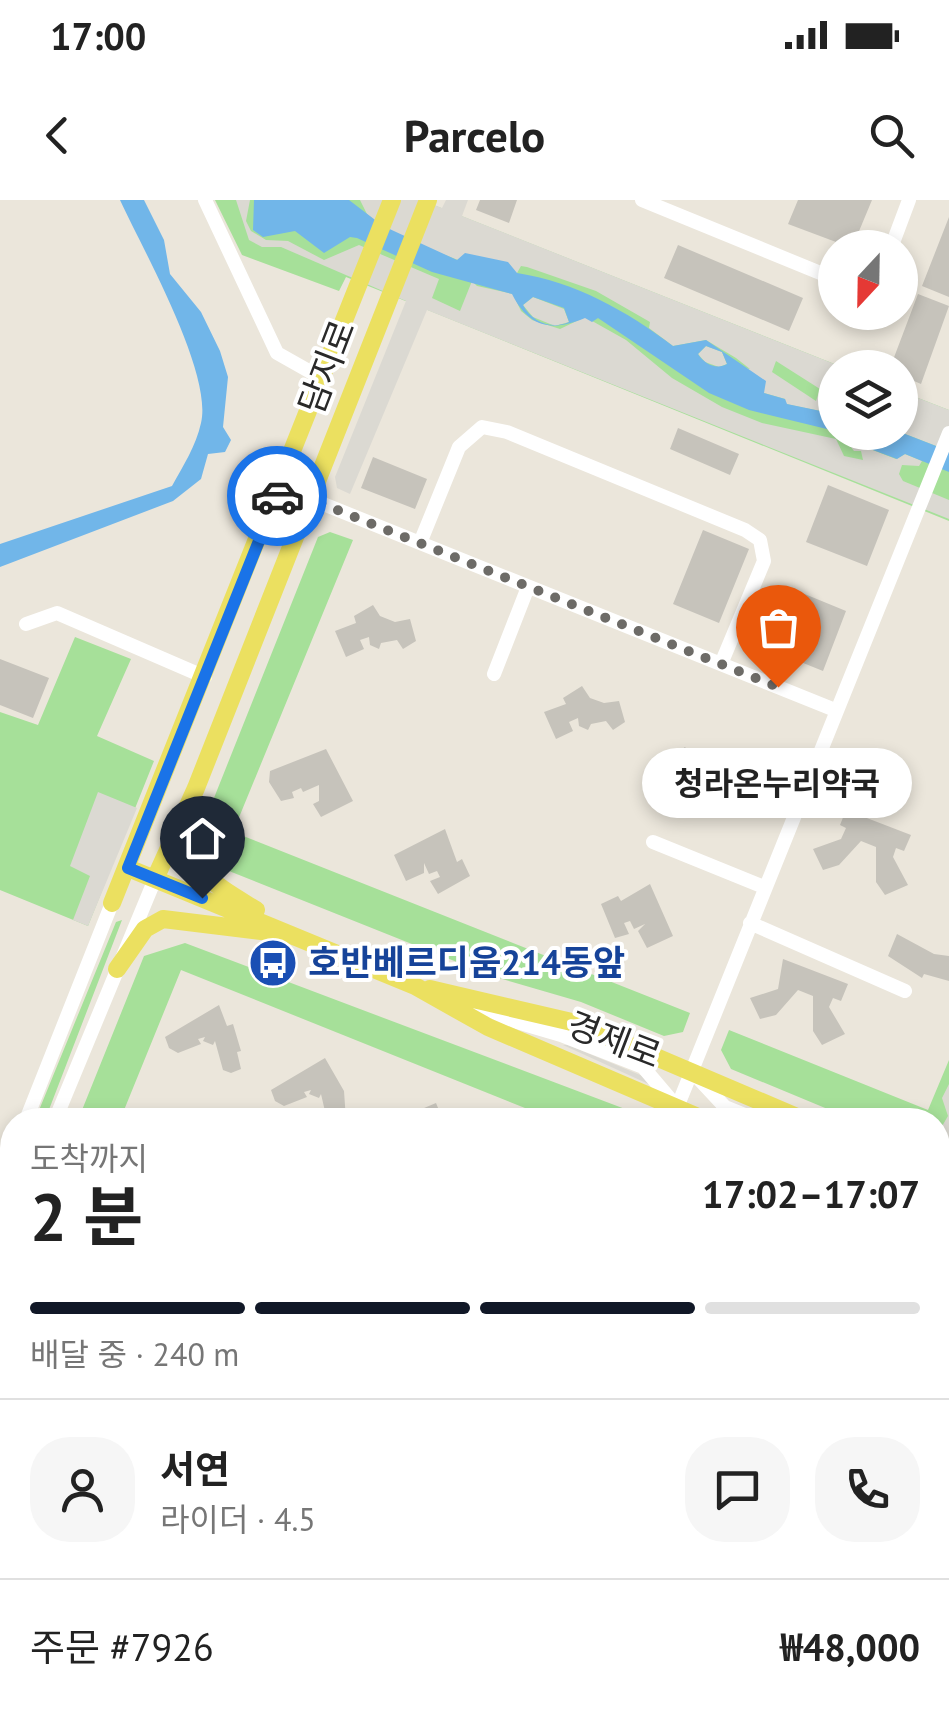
<!DOCTYPE html>
<html lang="ko">
<head>
<meta charset="utf-8">
<style>
  :root { --surface:#fff; --page:#f6f6f6; --text:#222; --muted:#767676; --line:#e0e0e0; --accent:#111827 }
  body { margin:0; font-family:"PT Sans","Noto Sans KR",sans-serif; background:var(--page); color:var(--text); height:100vh; display:flex; flex-direction:column; font-size:38px; white-space:nowrap }
  * { box-sizing:border-box; margin:0 }
  p { font-size:32px; color:var(--muted) }
  .icon { flex:none; width:55px; height:55px; fill:none; stroke:currentColor; stroke-width:2; stroke-linecap:round; stroke-linejoin:round }
  .map { position:relative; flex:1; overflow:hidden }
  .side { position:absolute; left:0px; top:908px; width:950px; height:622px; display:flex; flex-direction:column; background:var(--surface); border-radius:40px 40px 0 0; box-shadow:0 5px 15px #0003 }
  .side>* { flex:none }
  .needle { width:65px; rotate:202deg }
  .buttons { position:absolute; left:818px; top:30px; display:grid; gap:20px }
  .buttons a { display:grid; place-items:center; width:100px; height:100px; border-radius:50%; background:var(--surface); box-shadow:0 5px 15px #0003; font-size:50px }
  .pin { position:absolute; display:grid; place-items:center; width:85px; height:85px; color:#fff; margin:-102px -42px; border-radius:50% 50% 50% 0; rotate:-45deg; box-shadow:0 0 10px #0007 }
  .pin .icon { rotate:45deg }
  .courier { position:absolute; display:grid; place-items:center; width:100px; height:100px; margin:-50px; border:8px solid #1a73e8; border-radius:50%; background:#fff; color:#222; box-shadow:0 2px 12px #0007 }
  .bubble { position:absolute; height:70px; border-radius:35px; background:var(--surface); box-shadow:0 5px 15px #0003; font-size:32px; font-weight:700; line-height:70px; text-align:center }
  .headline em { font-style:normal; font-weight:700 }
  .headline div { display:flex; flex-direction:column-reverse }
  .headline { display:flex; align-items:center; justify-content:space-between; height:170px; padding:0 30px }
  h1 { font-size:65px; font-weight:700; line-height:75px }
  .bar { display:grid; grid-template-columns:repeat(4,1fr); gap:15px 10px; align-content:center; height:120px; padding:0 30px }
  .bar i { height:12px; border-radius:8px; background:var(--line) }
  .bar .current { background:var(--accent) }
  .bar p { grid-column:span 4 }
  .line { display:flex; align-items:center; gap:25px; padding:0 30px; border-top:2px solid var(--line) }
  .line div { flex:1 }
  .round { display:grid; place-items:center; flex:none; width:105px; height:105px; border-radius:40px; background:var(--page) }
  .status { display:flex; justify-content:space-between; align-items:center; height:70px; padding:0 50px; background:var(--surface); direction:ltr }
  .status svg { height:28px; fill:currentColor }
  header { display:flex; justify-content:space-between; align-items:center; height:130px; padding:0 30px; background:var(--surface); font-size:45px; font-weight:700 }
  .map>svg:first-child { display:block }
  .education { fill:#ece6cb }
  .green { fill:#a6e099 }
  .pitch { fill:#b7e795 }
  .plaza { fill:#dbd9d2; fill-rule:evenodd }
  .water { fill:#71b6e9; fill-rule:evenodd }
  .building { fill:#c6c3bb }
  .lines { fill:none; stroke-linecap:round; stroke-linejoin:round }
  .minor { stroke:#fff; stroke-width:14 }
  .major { stroke:#ebe060; stroke-width:18 }
  .done { stroke:#6d6b67; stroke-width:10; stroke-dasharray:0 18 }
  .route { stroke:#1a73e8; stroke-width:12 }
  .labels { text-anchor:middle; stroke-width:8; stroke-linejoin:round; paint-order:stroke }
  .street-label { font-size:35px; fill:#292929; stroke:#fff }
  .transit-label { font-size:35px; font-weight:bold; fill:#164399; stroke:#fff; text-anchor:start }
</style>
</head>
<body>
<div class="status"><b>17:00</b><svg viewBox="0 0 49 12"><path d="M0 12V9h3v3zM5 12V6h3v6zM10 12V3h3v9zM15 12V0h3v12zM26 1h20v11H26zM47 4h2v5h-2z"/></svg></div>
<header><svg class="icon" aria-label="back" viewBox="0 0 24 24"><path d="M15 5l-7 7 7 7"/></svg>Parcelo<svg class="icon" aria-label="search" viewBox="0 0 24 24"><circle cx="10" cy="10" r="6"/><path d="M15 15l6 6"/></svg></header>
<div class="map">
<svg width="949" height="1529" viewBox="0 0 949 1529">
  <rect width="100%" height="100%" fill="#ebe6db"/>
  <!-- education -->
  <path class="education" d="M941 1214 949 1217V1479L938 1475Z"/>
  <!-- green -->
  <path class="green" d="M215 0H421L842 167 835 168V232H900V191L949 210V321L346 77 339 91 242 55Z
    M330 332 353 340 233 632 690 813 683 832 664 836 581 802 492 776 219 667 202 628 318 337Z
    M75 437 131 459 97 536 154 561 88 726 0 690V512L38 525Z
    M122 720 45 920H35L116 722Z
    M185 743 633 912 637 920H555L181 770 120 920H78L144 756Z
    M729 830 928 910 949 860V960L938 955V920H854L731 869 721 850Z
    M0 1131 12 1136V1191L0 1222Z
    M10 1286 12 1287V1402L0 1397V1322Z"/>
  <!-- pitch -->
  <path class="pitch" d="M941 1225 949 1228V1314L938 1309Z"/>
  <!-- plaza -->
  <path class="plaza" d="M236 0H250L246 21 251 31 266 40 288 41 324 60 359 45 439 79 432 98 460 111 472 81 477 86 513 94 521 111 532 120 560 129 585 117 626 140 672 178 722 207 762 223 836 239 844 256 863 260 861 251H854L844 238 847 234 857 244 896 259 905 254 922 261 919 266 902 265 899 274 903 281 949 300V319L427 110 350 294 337 288 335 277 406 101 281 47H262L249 40Z
    M360 0H421L442 8 446 0H468L462 16 842 167 835 168V194L829 192 825 204 835 207V214L786 204 785 199 764 193 755 177 747 182 735 175 736 167 750 169 736 158 706 140 673 146 649 128 650 122 596 91 527 67 521 66 517 73 458 60 427 48 382 26 367 14ZM776 161 820 189 816 201 772 172Z
    M533 97 564 109 569 122 555 126 533 117 523 105Z
    M706 146 722 152 727 164 719 167 705 162 698 154Z
    M900 191 949 210V251L900 232Z
    M98 592 137 608 88 726 73 720 90 676 70 666Z
    M563 845H568L657 882 655 887Z
    M949 884V960L938 955V933L948 916 942 898Z"/>
  <!-- water -->
  <path class="water" d="M120 0H144L164 40 170 74 201 112 220 151 228 177 223 227 231 240 225 252 208 254 201 279 173 301 0 367V344L172 286C183 266 196 246 201 223 213 173 143 50 120 0Z
    M254 0H349L383 26 457 60 465 53 508 62 517 73C575 82 627 111 673 146L706 140 766 181 764 193 785 199 787 204 835 214V231L749 210 709 193 598 118 592 122 585 118C552 132 529 128 512 94L432 72 357 38 350 37 324 53 295 31 263 37 253 30ZM533 97 564 108 569 122C551 130 532 122 523 105ZM706 146 722 152 727 164C717 170 704 164 698 154Z
    M900 232 949 251V272L905 254 897 259 857 244 842 233Z"/>
  <!-- building -->
  <path class="building" d="M480 0H517L509 23 476 10Z
    M798 0H872L852 48 788 24Z
    M949 17V97L922 86Z
    M678 45 803 98 789 131 664 78Z
    M918 94 949 106 921 184 900 175V168H890Z
    M678 228 739 254 730 275 670 249Z
    M373 257 427 279 415 309 361 288Z
    M828 285 889 310 867 366 806 342Z
    M703 330 749 349 719 423 673 404Z
    M790 388 846 411 823 471 766 448Z
    M373 405 380 416 395 422 410 419 416 441 403 449 397 440 381 443 379 449 370 445 369 437 360 440 364 449 346 457 335 431 356 423 354 416Z
    M0 459 49 478 33 518 0 505Z
    M582 486 590 498 604 503 619 501 625 522 613 530 606 521 591 524 588 530 579 526 578 518 569 522 573 531 556 539 544 512 566 504 563 498Z
    M685 547 694 559 708 565 721 563 728 584 721 586 731 607 702 617 697 601 706 597 702 588 696 593 687 590 689 584 680 571 669 573 665 563Z
    M326 549 353 601 321 617 313 604 319 601V585L303 592 301 588 292 592 294 598 281 601 269 582 270 571Z
    M846 610 911 635 904 651 896 648 893 657 908 685 885 695 876 682V647L861 641 839 665 823 670 813 649 841 639 846 628 840 625Z
    M445 629 457 662 462 659 470 676 438 694 430 681 440 677 437 671 429 674 424 663V673L406 681 394 655Z
    M650 684 673 736 647 748 638 731 645 724 634 729 630 721 624 723 629 734 615 738 601 704 618 696 621 701Z
    M897 734 934 754 949 756V781L924 774 922 778 888 756Z
    M783 759 848 784 841 801 833 798 829 807 845 834 822 845 813 831V796L798 790 776 815 760 819 750 798 778 789Z
    M219 805 227 826 233 824 241 851 237 852 241 869 231 873 223 870 215 841 213 845 203 841 205 837 198 839 201 844 178 853 169 848 165 837Z
    M325 858 344 891 346 920H327L321 894 319 898 309 894 311 890 304 892 307 897 284 906 275 901 271 890Z
    M436 903 443 920H411L419 917 417 911Z
    M938 1334 949 1339V1476L938 1471V1393L947 1387 938 1372 942 1369 938 1361Z
    M0 1413 7 1434 2 1436 12 1442V1483L5 1487 0 1484Z
    M99 1518H126L127 1521 108 1529Z
    M166 1518H215L227 1529H152L168 1522Z"/>
  <g class="lines">
    <!-- minor -->
    <path class="minor" d="M205 0 277 153 323 179
      M642 0 835 79
      M891 48 909 0
      M281 287 835 510
      M420 343 459 247 482 227 507 232 745 330 760 340 764 361 721 464
      M26 424 57 413 205 477
      M494 474 528 387
      M653 642 764 687
      M750 723 905 791
      M458 805 561 835 643 867 677 907
      M698 878 725 907 757 920
      M26 920 112 703
      M55 920 155 679
      M672 920 949 233
      M0 985 12 954
      M0 1056 12 1024
      M938 1179 949 1149
      M938 1193 949 1198
      M597 1518 625 1529
      M880 1518 910 1529
      M430 1529 435 1518
      M671 1529 676 1518
      M797 1529 801 1518"/>
    <!-- major -->
    <path class="major" d="M190 615C178 667 217 686 256 710
      M128 668 415 786 488 827 705 920
      M155 679 196 588 428 0
      M112 703 392 0
      M117 769 145 729 163 719 269 732
      M430 789 576 823 804 920
      M938 976 949 981
      M938 999 949 1002"/>
  </g>
  <g class="lines">
    <!-- done -->
    <path class="done" d="M277 296 280 287 778 487"/>
    <!-- route -->
    <path class="route" d="M202 698 128 668 277 296"/>
  </g>
  <!-- icons -->
  <defs>
    <g id="bus-disc" transform="scale(2.5)"><circle r="9.5" fill="#1a4fb4" stroke="#fff"/><path d="M-5-6H5V4H4V6H2V4H-2V6H-4V4H-5ZM-3.5-4V0h7V-4ZM-3.5 1.2v1.5H-2V1.2ZM2 1.2v1.5H3.5V1.2Z" fill="#fff"/></g>
  </defs>
  <g fill-rule="evenodd">
    <use href="#bus-disc" x="273" y="763"/>
  </g>
  <g class="labels">
    <!-- street labels -->
    <g class="street-label">
      <text transform="translate(327 167) rotate(-69)" y="12">담지로</text>
      <text transform="translate(614 840) rotate(21)" y="12">경제로</text>
    </g>
    <!-- transit labels -->
    <g class="transit-label">
      <text x="308" y="775">호반베르디움214동앞</text>
    </g>
  </g>
</svg>
<div class="buttons">
<a><svg class="needle" viewBox="-14 -14 28 28"><path d="M0-13l5 13h-10z" fill="#e53935"/><path d="M0 13l5-13h-10z" fill="#767676"/></svg></a>
<a><svg class="icon" aria-label="layers" viewBox="0 0 24 24"><path d="M12 4l9 5-9 5-9-5zM3 14l9 5 9-5"/></svg></a>
</div>
<div class="pin" style="left:778px;top:487px;background:#ea580c"><svg class="icon" aria-label="bag" viewBox="0 0 24 24"><path d="M5 8h14l-1 12H6zM9 8a3 3 0 0 1 6 0"/></svg></div>
<div class="pin" style="left:202px;top:698px;background:#1f2937"><svg class="icon" aria-label="home" viewBox="0 0 24 24"><path d="M3 11l9-7 9 7M6 9v11h12V9"/></svg></div>
<div class="courier" style="left:277px;top:296px"><svg class="icon" aria-label="car" viewBox="0 0 24 24"><path d="M5 17H2v-5l4-1 3-4h7l3 4 3 1v5h-3M9 17h6M6 11h13"/><circle cx="7" cy="17" r="2"/><circle cx="17" cy="17" r="2"/></svg></div>
<div class="bubble" style="left:642px;top:548px;width:270px">청라온누리약국</div>
<section class="side">
<div class="headline"><div><h1>2 분</h1><p>도착까지</p></div><em>17:02–17:07</em></div>
<div class="bar"><i class="current"></i><i class="current"></i><i class="current"></i><i></i><p>배달 중 · 240 m</p></div>
<div class="line" style="height:180px"><a class="round"><svg class="icon" aria-label="person" viewBox="0 0 24 24"><circle cx="12" cy="8" r="4"/><path d="M4 21q1-7 8-7t8 7"/></svg></a><div><b>서연</b><p>라이더 · 4.5</p></div><a class="round"><svg class="icon" aria-label="chat" viewBox="0 0 24 24"><path d="M4 5h16v11H9l-5 4z"/></svg></a><a class="round"><svg class="icon" aria-label="phone" viewBox="0 0 24 24"><path d="M5 4h4l2 5-3 2q2 4 5 5l2-3 5 2v4C11 20 4 13 5 4z"/></svg></a></div>
<div class="line" style="height:130px"><div>주문 #7926</div><b>₩48,000</b></div>
</section>
</div>
</body>
</html>
